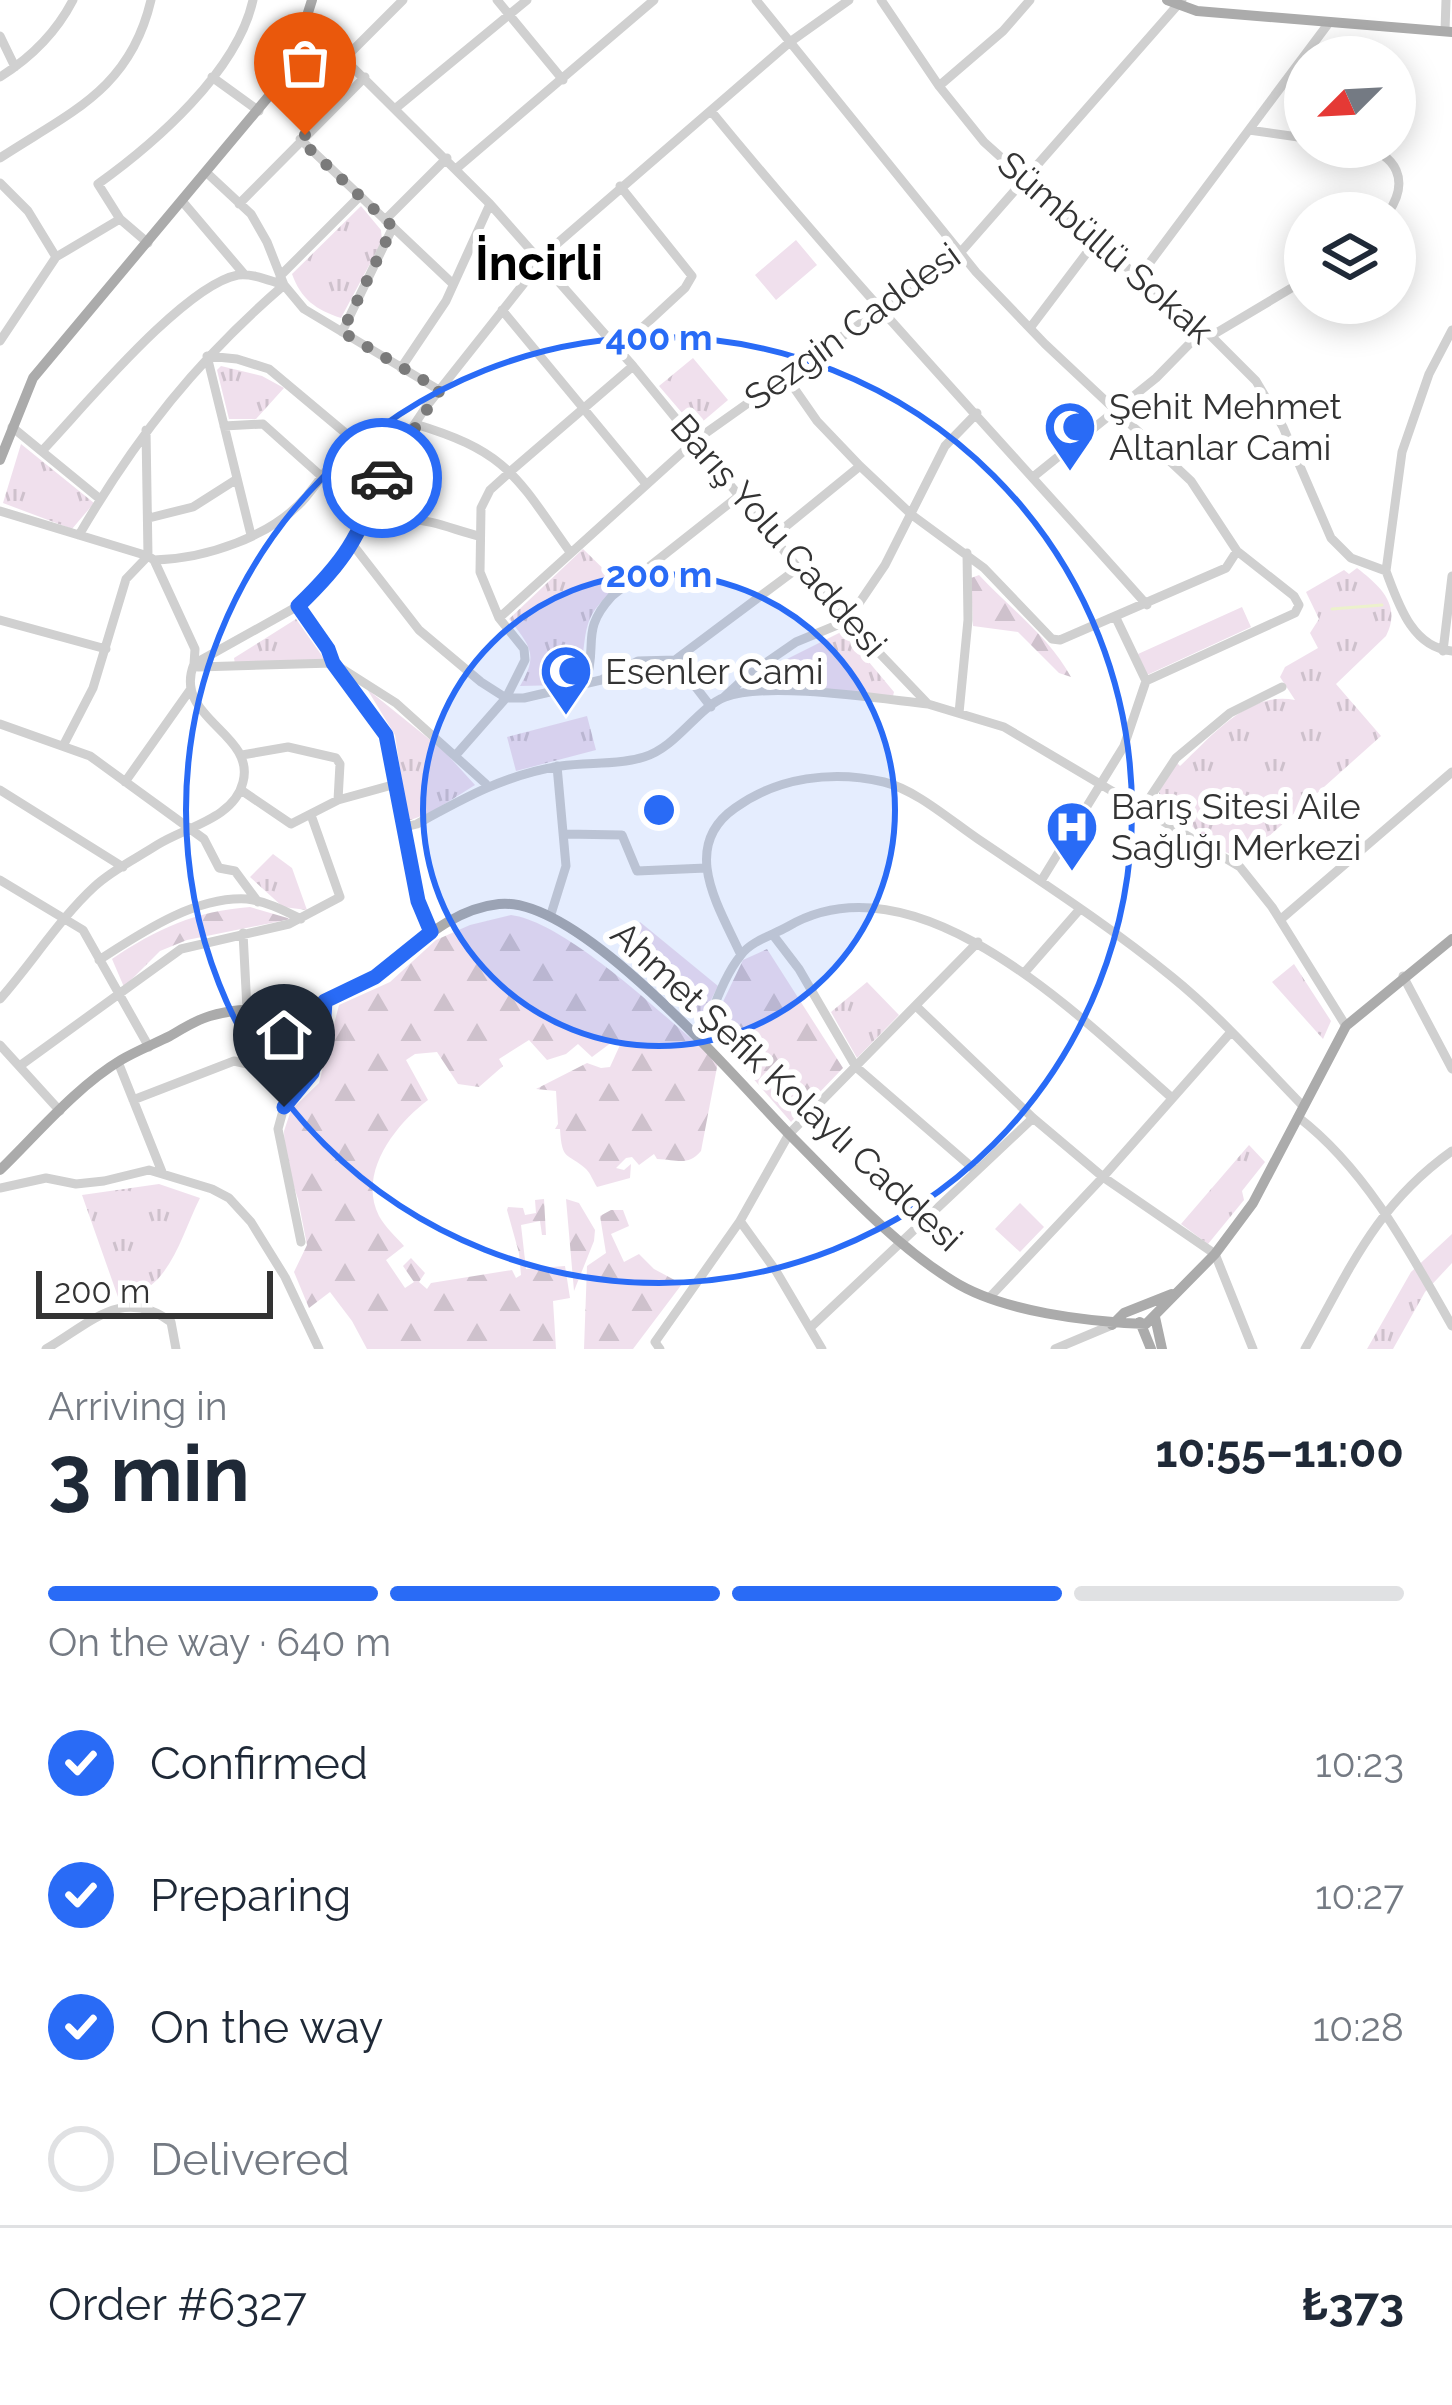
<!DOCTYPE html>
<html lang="en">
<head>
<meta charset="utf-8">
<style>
  :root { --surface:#fff; --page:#f2f2f3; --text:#1f2937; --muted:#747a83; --line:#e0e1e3; --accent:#296bf6 }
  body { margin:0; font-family:Raleway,sans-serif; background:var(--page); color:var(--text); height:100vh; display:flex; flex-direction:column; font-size:45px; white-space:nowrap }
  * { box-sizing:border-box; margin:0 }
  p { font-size:39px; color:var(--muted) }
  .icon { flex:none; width:66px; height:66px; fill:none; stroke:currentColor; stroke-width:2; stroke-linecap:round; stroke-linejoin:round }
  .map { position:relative; height:1349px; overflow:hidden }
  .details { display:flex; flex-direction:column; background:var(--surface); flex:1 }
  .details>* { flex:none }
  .needle { width:78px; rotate:246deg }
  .controls { position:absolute; left:1284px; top:36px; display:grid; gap:24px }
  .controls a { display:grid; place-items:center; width:132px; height:132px; border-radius:50%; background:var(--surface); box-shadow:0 6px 30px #0003; font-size:60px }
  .scale { position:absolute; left:36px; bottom:30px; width:237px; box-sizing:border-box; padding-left:12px; border:6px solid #333; border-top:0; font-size:33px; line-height:42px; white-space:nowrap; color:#333; -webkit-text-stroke:9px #fff; paint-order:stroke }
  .pin { position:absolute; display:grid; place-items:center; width:102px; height:102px; color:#fff; margin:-123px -51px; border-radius:50% 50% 50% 0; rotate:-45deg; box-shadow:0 0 12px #0007 }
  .pin .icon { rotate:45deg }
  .courier { position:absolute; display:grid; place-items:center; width:120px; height:120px; margin:-60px; border:9px solid #296bf6; border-radius:50%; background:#fff; color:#222; box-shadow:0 3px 15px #0007 }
  .summary em { font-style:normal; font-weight:700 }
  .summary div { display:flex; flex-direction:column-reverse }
  .summary { display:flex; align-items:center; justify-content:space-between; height:204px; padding:0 48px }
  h1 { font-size:78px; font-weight:700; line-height:90px }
  .bar { display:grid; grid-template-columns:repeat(4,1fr); gap:18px 12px; align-content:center; height:144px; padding:0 48px }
  .bar i { height:15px; border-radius:9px; background:var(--line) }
  .bar .on { background:var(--accent) }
  .bar p { grid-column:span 4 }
  .line { display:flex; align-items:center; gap:30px; padding:0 48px; border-top:3px solid var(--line) }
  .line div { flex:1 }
  ol { padding:0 48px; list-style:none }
  li { display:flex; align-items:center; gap:36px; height:132px }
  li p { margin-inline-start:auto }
  li .icon { padding:12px; border-radius:50%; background:var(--accent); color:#fff; stroke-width:4 }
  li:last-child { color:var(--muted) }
  li i { width:66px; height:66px; border:6px solid var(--line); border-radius:50% }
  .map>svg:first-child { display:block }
  .green { fill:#f0e0ed }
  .forest { fill:url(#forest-firs) }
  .park { fill:url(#park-tufts) }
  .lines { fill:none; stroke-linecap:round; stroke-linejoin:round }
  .stream { stroke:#ecf1cc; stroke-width:3 }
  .minor { stroke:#d0d0d0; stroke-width:9 }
  .major { stroke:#ababab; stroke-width:10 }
  .done { stroke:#7a7a7a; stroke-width:12; stroke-dasharray:0 21.6 }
  .route { stroke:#296bf6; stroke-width:15 }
  .ring { fill:none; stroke:#296bf6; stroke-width:6 }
  .labels { text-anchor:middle; stroke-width:12; stroke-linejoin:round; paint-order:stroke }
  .street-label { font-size:36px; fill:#333; stroke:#fff }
  .poi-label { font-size:36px; fill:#333; stroke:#fff; text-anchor:start }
  .district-label { font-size:48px; font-weight:bold; fill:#000; stroke:#fff }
  .centre { fill:#296bf6; stroke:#fff; stroke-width:6 }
  .ring-label { font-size:36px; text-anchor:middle; font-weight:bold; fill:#296bf6; stroke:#fff; stroke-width:12; stroke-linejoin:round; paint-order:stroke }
</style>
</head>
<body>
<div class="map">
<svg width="1452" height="1349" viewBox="0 0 1452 1349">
  <defs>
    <pattern id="forest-firs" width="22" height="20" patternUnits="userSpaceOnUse" patternTransform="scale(3)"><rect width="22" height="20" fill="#f0e0ed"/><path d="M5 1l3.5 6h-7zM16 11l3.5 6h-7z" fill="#cec1cc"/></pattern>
    <pattern id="park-tufts" width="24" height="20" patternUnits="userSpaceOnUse" patternTransform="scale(3)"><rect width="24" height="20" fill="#f0e0ed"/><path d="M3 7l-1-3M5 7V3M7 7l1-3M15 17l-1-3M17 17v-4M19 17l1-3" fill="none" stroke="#cec1cc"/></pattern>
  </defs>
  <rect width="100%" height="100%" fill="#fff"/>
  <!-- green -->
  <path class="green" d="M796 240 817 265 776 300 755 275Z
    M1242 607 1251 627 1147 675 1138 654Z
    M1020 1203 1044 1227 1020 1252 995 1229Z"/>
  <!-- forest -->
  <path class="forest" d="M979 575C1010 608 1050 638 1071 677L1059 673 1018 632 973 626 971 578Z
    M250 907 291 919 187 940 160 951 124 987 112 959C156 929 196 911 250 907Z
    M511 915C569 923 670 1022 718 1062L701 1151C688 1166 679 1160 657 1159L654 1154 639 1165 632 1157 626 1158 616 1168 624 1170 631 1164 630 1178 597 1187C593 1181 591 1174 586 1169 567 1152 562 1162 560 1129H555L558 1124 556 1091 536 1089 587 1063 601 1068 610 1067 620 1045 616 1039 592 1057 578 1044 566 1054 547 1060 529 1040 499 1059 503 1066 479 1087 458 1084 437 1052 415 1054 406 1060 428 1100C396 1124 357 1173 379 1216 385 1227 396 1237 404 1246L386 1260 405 1288 414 1282 403 1266 411 1258 425 1273 419 1282 427 1289 431 1283 512 1270 516 1278 521 1275 519 1253 507 1210 508 1207 523 1208 525 1215 536 1213 535 1200 544 1199 546 1235H542L540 1221 521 1225 526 1269 565 1266 570 1298 553 1301 556 1349H367L352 1321 330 1292 309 1308 294 1272 307 1245 298 1199 285 1160 284 1131 291 1110 319 1083 339 1005 390 982 436 940 470 925Z
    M767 949 843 1068 791 1122 710 1029 743 960Z
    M566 1199 579 1203 595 1230 594 1241 574 1291Z
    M611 1210H623L629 1226 611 1234 624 1262 639 1254 654 1269 682 1284 633 1349H584L587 1266 606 1253 600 1216Z"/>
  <!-- park -->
  <path class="park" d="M361 206 381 230 382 241 341 318C316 310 301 299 292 274Z
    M693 358 728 400 695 428 659 386Z
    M221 366 262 376 284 388 256 419H229L217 370Z
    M21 444 94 503 72 529 3 503Z
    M583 549 621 586C578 615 589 632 579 678L563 685 520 686C539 654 530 646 509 619Z
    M1357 568C1380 586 1402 605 1386 636L1336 684 1381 736 1248 855C1208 860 1188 813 1159 794L1161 784 1176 762 1180 766C1211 737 1249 690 1295 700L1280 677 1285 667 1318 648 1310 633 1319 619 1306 592 1344 570 1349 574Z
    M296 619 330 667 235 664 234 658Z
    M843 631 894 692 893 696 799 686H752L750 682 757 674Z
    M367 689 444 751 475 785 432 812 408 821 395 735Z
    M587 716 596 750 516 771 507 737Z
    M273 854 292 868 307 910 283 907 250 877Z
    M640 922 718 986 701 1020 622 953Z
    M1294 964 1331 1021 1323 1039 1272 982Z
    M867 982 899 1015 857 1058 831 1012Z
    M1249 1145 1265 1162 1242 1191 1244 1200 1208 1244 1181 1224Z
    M159 1184 200 1198C180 1238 168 1296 118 1297L82 1195Z
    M1452 1234V1263L1425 1292 1393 1349H1367L1411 1272Z"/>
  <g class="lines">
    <!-- stream -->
    <path class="stream" d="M1332 609 1382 605"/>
    <!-- minor -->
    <path class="minor" d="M497 0 563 80
      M756 0 976 272 1045 344 1191 481 1237 551 1294 596 1299 605 1295 613 1146 681 1124 746 1041 881
      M881 0 939 86 984 142 1095 242 1204 329 1256 381 1283 427 1331 538 1351 558 1386 571C1398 603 1412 648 1452 651
      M306 21 490 204 633 366 798 568 928 704 1004 727 1240 867 1272 907 1346 1026
      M1445 31 1446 0
      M0 36 15 67
      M345 58 403 0
      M0 77C32 57 56 33 73 0
      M212 77 259 111
      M939 86 1003 31 1030 0
      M396 108 527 0
      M711 111C850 281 1001 441 1147 605
      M1249 130 1305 138
      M300 139 453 284
      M1361 147C1397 154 1410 181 1388 213
      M0 158C70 112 130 90 151 0
      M457 168 654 0
      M207 173 251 214 267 242 284 285 304 309 439 390
      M0 183 28 211 56 257
      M182 201 244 274
      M239 204 365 77
      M385 220 447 158
      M148 243 120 219 98 184C155 143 237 72 253 0
      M280 276 360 196
      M1139 277 1328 24
      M502 310 646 484
      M1030 328 1095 242
      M342 332 393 227
      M1211 336 1305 280
      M0 341 56 257 120 219
      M619 349 685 288 692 276 620 186
      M401 368 446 301 490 204
      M785 375 817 421 860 466 912 515 984 568 1052 639 1060 640 1226 568 1237 551
      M415 424C508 452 516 476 570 552
      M224 426 263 424 320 475
      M12 427 100 499
      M146 430 148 556 154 560C204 559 272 537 306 497 322 477 336 457 353 438
      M42 451C83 408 184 285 238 275 253 273 270 281 284 285
      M1033 477 1156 378 1204 329
      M0 511 148 556 126 579 93 688 63 746
      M149 518 193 507 237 479
      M360 530C412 510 428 522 478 536
      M79 535C137 436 197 360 284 285
      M251 535 207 356 237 359 269 369 386 467
      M774 536 860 466
      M353 545 419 630 481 682 506 698H524L601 680 638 661 675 660 711 707
      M154 560 195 649 194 664 198 667 333 663 385 735 419 901 431 931
      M1386 571 1402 452 1429 374 1452 330
      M298 606 328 649 333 663 396 703 486 784
      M499 618 696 440 960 253 1182 0
      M1116 618 1146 681
      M0 620 106 649
      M1443 651 1452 576
      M675 660 798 568
      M585 684C599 644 579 632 612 596L740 495
      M724 697 748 675 796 642 847 621 885 565 945 446 977 413
      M959 713 968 620 967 553
      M0 724 90 756 204 839 219 868 235 871 258 902
      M242 755 288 747 336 758 340 764 338 800
      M455 756 506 698 525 660 524 649 499 618 480 572 481 508 490 490 512 470 633 366
      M125 782 190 690
      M0 790 123 867
      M241 790 291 824 338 800 396 784
      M1143 808 1176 758 1230 713 1282 687
      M405 827 417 824C464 798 507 774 561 766 587 762 619 765 644 757 677 747 697 708 725 697 768 681 881 699 928 704
      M565 834 622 835 637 871 706 868
      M0 880 83 930 149 1047
      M551 914 566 866 557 766
      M1280 920 1452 772
      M243 933 247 1009
      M773 935 799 969 856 1067 975 1170
      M741 955C719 907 679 847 735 808 778 777 833 770 884 782 916 790 950 820 978 839 1043 883 1111 927 1172 977 1219 1015 1261 1063 1303 1106
      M99 960C141 933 195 896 247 899 266 901 285 911 301 919
      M1025 972 1080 909
      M1403 976 1452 1069
      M0 999C32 963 60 918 95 886 112 870 137 858 157 845 185 827 234 819 243 782 256 733 172 718 194 664L298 606 337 569 353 545 386 467 426 407 552 248 790 42 849 0
      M917 1007 1033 1118 1103 1177 1215 1254 1253 1349
      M701 1037C713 1011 723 977 741 955 751 941 773 935 787 927 917 850 1083 1020 1172 1098
      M0 1045 60 1111
      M118 1062 162 1172
      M21 1065 181 949 289 924 340 897 311 815
      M133 1100 234 1061 256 1066 297 1091
      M1298 1117C1366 1169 1410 1252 1452 1326
      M0 1188 46 1178 76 1184 104 1181 149 1170 212 1189 229 1198 251 1222 285 1277 319 1349
      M740 1221 776 1271 822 1349
      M301 1242 278 1129 284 1107 308 1080 315 1065 325 1001
      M989 1298 1103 1177 1231 1032
      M810 1328 1033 1118
      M46 1349C91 1323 122 1286 171 1322L176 1349
      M660 1349 655 1342 740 1221 789 1134 978 942
      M1055 1349 1112 1325
      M1305 1349C1350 1269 1375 1206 1452 1151"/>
    <!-- major -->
    <path class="major" d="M1167 0 1197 11 1452 32
      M0 460 33 378 279 84 293 60 312 0
      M0 1170C37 1134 76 1087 121 1060 136 1051 154 1044 170 1036 182 1029 196 1020 210 1016 251 1004 296 1012 335 997 394 976 433 911 499 904 580 895 736 1080 791 1136 841 1186 893 1244 953 1281 1002 1312 1090 1322 1146 1324L1215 1254 1253 1203 1346 1026 1452 939
      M1155 1317 1162 1349
      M1140 1322 1151 1349
      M1112 1325 1124 1313 1172 1294"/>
  </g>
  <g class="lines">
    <!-- done -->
    <path class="done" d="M305 135 300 140 393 227 342 332 440 390 382 478"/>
    <!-- route -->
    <path class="route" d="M284 1107 312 1073 323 1033 325 1001 375 977 431 932 418 901 386 735 333 663 328 649 298 606C347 559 356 540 382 478"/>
  </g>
  <!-- distance rings -->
  <circle cx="659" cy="810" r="236" fill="#296bf6" fill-opacity=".12"/>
  <g class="ring">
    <circle cx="659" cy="810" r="236"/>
    <circle cx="659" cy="810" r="473"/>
  </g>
  <!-- icons -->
  <defs>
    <g id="mosque-pin" transform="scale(2.7)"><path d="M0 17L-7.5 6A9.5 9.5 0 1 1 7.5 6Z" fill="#296bf6" stroke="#fff"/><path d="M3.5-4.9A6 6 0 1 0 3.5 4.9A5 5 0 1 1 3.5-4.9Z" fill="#fff"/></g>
    <g id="hospital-pin" transform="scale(2.7)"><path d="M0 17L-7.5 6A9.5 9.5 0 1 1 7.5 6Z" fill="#296bf6" stroke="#fff"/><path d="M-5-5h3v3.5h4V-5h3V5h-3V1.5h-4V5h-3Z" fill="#fff"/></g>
  </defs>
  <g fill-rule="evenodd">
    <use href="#mosque-pin" x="1070" y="427"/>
    <use href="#mosque-pin" x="566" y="671"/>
    <use href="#hospital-pin" x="1072" y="827"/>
  </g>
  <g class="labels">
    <!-- street labels -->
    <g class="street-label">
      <text transform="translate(1106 247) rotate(41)" y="13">Sümbüllü Sokak</text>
      <text transform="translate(852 326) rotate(-36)" y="13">Sezgin Caddesi</text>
      <text transform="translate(779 535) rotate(49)" y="13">Barış Yolu Caddesi</text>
      <text transform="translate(787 1086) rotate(43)" y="13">Ahmet Şefik Kolaylı Caddesi</text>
    </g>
    <!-- poi labels -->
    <g class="poi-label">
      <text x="1109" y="419">Şehit Mehmet<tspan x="1109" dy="41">Altanlar Cami</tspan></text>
      <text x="605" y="684">Esenler Cami</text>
      <text x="1111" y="819">Barış Sitesi Aile<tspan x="1111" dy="41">Sağlığı Merkezi</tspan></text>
    </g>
    <!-- district labels -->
    <g class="district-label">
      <text x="539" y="280">İncirli</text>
    </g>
  </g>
  <circle cx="659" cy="810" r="18" class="centre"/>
  <g class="ring-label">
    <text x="659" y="350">400 m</text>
    <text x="659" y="587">200 m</text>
  </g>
</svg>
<div class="controls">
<a><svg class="needle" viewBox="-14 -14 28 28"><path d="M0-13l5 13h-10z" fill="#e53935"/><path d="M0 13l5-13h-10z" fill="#747a83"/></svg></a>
<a><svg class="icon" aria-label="layers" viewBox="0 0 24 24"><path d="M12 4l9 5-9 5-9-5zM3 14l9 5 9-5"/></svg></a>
</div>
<div class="scale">200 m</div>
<div class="pin" style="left:305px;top:135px;background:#ea580c"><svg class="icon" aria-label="bag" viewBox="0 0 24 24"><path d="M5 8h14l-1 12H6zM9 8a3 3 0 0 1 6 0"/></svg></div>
<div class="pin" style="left:284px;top:1107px;background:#1f2937"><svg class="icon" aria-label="home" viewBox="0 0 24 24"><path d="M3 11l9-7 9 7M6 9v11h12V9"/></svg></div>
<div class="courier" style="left:382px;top:478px"><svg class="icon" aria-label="car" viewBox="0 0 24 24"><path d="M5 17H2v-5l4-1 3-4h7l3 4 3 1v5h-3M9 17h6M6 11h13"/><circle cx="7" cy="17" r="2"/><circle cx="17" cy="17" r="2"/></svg></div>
</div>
<section class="details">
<div class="summary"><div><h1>3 min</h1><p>Arriving in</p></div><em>10:55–11:00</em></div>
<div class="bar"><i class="on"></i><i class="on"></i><i class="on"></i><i></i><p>On the way · 640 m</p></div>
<ol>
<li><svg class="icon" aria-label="check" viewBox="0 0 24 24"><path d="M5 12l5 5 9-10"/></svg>Confirmed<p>10:23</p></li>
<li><svg class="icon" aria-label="check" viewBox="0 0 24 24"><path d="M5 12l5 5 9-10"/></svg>Preparing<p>10:27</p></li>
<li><svg class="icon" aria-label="check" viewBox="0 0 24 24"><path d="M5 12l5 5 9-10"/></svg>On the way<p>10:28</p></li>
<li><i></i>Delivered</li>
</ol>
<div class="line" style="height:156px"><div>Order #6327</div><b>₺373</b></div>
</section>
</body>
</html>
